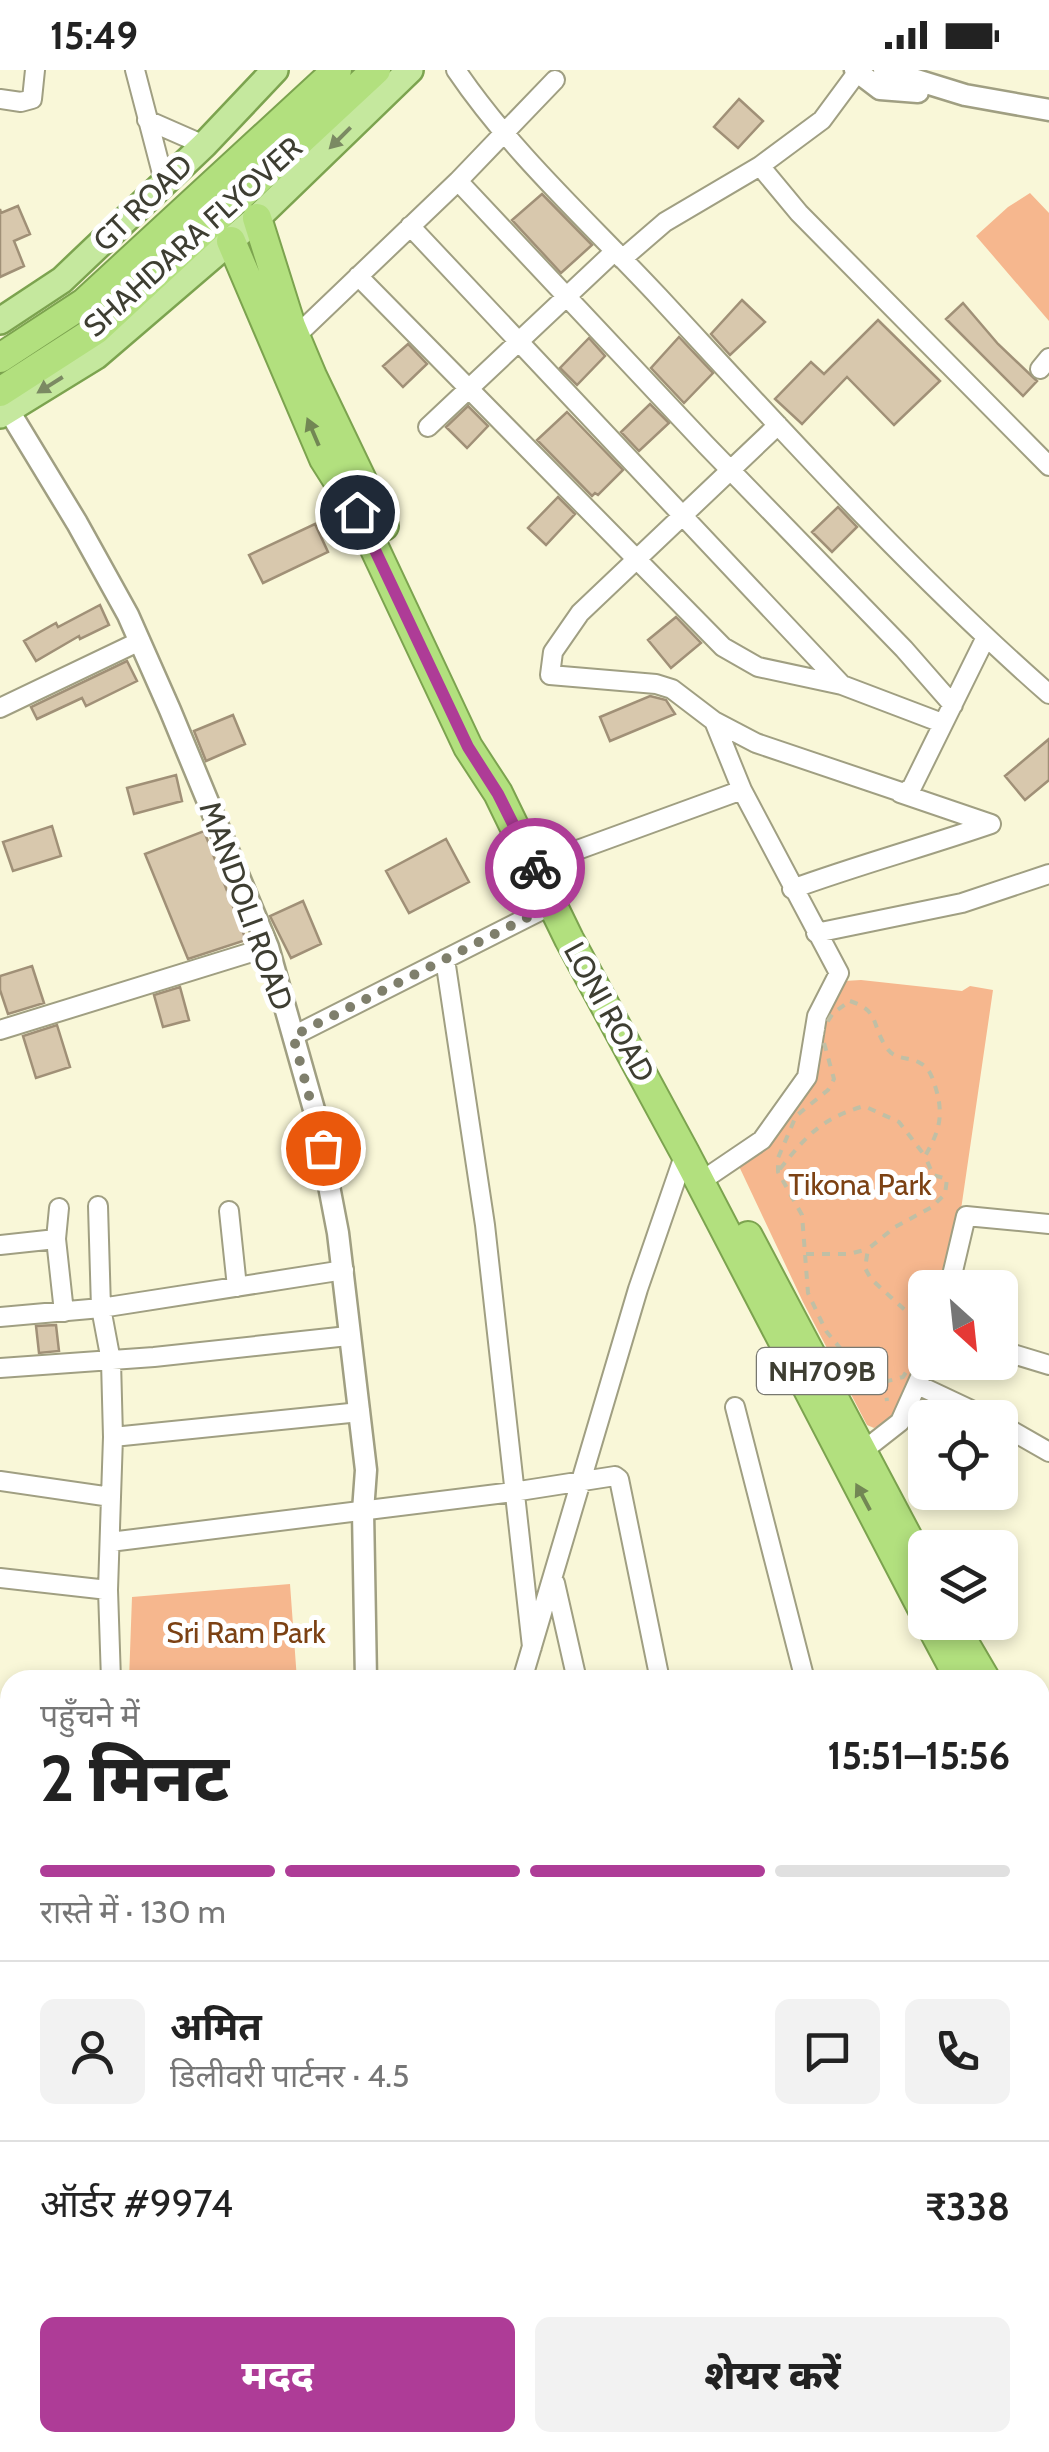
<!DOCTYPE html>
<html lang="hi">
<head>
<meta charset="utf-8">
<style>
  :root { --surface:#fff; --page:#f2f2f2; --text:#222; --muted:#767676; --line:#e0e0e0; --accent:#ae3c97 }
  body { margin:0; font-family:Cabin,"Noto Sans Devanagari",sans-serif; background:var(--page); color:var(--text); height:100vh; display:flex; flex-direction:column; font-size:38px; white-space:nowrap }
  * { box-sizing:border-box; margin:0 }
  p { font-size:32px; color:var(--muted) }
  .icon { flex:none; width:55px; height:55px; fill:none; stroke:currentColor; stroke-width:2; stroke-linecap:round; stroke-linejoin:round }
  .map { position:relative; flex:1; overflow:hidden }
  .drawer { position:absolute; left:0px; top:1600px; width:1050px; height:782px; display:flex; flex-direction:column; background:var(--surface); border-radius:30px 30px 0 0; box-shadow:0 5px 15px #0003 }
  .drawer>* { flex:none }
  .needle { width:65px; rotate:153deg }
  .fabs { position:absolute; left:908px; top:1200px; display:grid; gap:20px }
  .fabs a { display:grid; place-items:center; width:110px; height:110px; border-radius:15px; background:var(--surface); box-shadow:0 5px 15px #0003; font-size:50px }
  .pin { position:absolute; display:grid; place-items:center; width:85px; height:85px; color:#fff; margin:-42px; border:5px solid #fff; border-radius:50%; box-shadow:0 2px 10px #0007 }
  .courier { position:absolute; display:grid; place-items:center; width:100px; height:100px; margin:-50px; border:8px solid #ae3c97; border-radius:50%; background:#fff; color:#222; box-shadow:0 2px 12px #0007 }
  .headline em { font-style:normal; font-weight:800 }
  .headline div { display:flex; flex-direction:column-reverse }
  .headline { display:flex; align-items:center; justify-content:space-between; height:170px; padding:0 40px }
  h1 { font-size:65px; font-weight:800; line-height:75px }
  .bar { display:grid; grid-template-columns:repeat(4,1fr); gap:15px 10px; align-content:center; height:120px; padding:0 40px }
  .bar i { height:12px; border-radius:8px; background:var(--line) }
  .bar .current { background:var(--accent) }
  .bar p { grid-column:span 4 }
  .line { display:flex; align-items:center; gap:25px; padding:0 40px; border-top:2px solid var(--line) }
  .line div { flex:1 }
  .round { display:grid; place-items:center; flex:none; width:105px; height:105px; border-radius:15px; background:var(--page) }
  .cta { display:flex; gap:20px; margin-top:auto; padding:20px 40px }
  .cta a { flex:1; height:115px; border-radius:15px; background:var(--accent); color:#fff; font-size:40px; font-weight:800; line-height:115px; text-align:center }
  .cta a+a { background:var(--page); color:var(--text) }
  .status { display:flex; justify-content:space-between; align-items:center; height:70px; padding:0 50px; background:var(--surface); direction:ltr }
  .status svg { height:28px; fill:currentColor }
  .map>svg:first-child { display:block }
  .green { fill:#f6b78e }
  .building { fill:#d8c8ad; stroke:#a09077; stroke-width:2.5 }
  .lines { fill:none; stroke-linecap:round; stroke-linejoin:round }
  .minor-casing { stroke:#a09f82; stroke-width:22 }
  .tertiary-casing { stroke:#a09f82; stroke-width:25 }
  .primary-casing { stroke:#7ca34f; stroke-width:30 }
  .trunk-casing { stroke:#7ca34f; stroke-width:32 }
  .path { stroke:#c0bfa5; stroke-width:4; stroke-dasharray:8 8; stroke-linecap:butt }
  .minor { stroke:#fff; stroke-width:18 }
  .tertiary { stroke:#fff; stroke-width:20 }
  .primary { stroke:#c5e89e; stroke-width:25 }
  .trunk { stroke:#b2e07e; stroke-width:28 }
  .oneway { fill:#7b8a63 }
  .oneway2 { fill:#728754 }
  .done { stroke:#7f7f6c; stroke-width:10; stroke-dasharray:0 18 }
  .route { stroke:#ae3c97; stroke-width:12 }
  .labels { text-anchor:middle; stroke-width:10; stroke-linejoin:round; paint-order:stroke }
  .shield { fill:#fff; stroke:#787870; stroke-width:2.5 }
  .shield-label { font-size:28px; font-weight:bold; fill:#3e3e32 }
  .street-label { font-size:30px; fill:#3e3e32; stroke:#fff }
  .park-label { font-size:30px; fill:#7c4113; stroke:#fff }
</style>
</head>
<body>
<div class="status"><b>15:49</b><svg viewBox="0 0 49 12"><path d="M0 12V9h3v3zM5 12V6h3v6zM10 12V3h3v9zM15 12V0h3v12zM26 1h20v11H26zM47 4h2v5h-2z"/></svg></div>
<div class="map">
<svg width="1049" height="2382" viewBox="0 0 1049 2382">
  <rect width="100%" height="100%" fill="#f9f7d8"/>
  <!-- green -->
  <path class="green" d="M1030 123 1049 143V251L976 166 1008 137Z
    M861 910 962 921 970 916 993 920 957 1167 944 1217 925 1218V1290L894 1350 874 1358 867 1355 803 1232 737 1092 786 1042 818 960 844 911Z
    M290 1514 297 1610H129L132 1527Z"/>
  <!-- building -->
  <path class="building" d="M739 29 763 51 738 78 714 57Z
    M542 124 592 175 561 203 512 150Z
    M18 136 30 164 14 171 24 196 0 207V139L1 143Z
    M742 230 765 252 730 285 711 264Z
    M963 233 998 274 1037 311 1023 326 946 249Z
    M878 250 940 311 894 355 847 307 802 354 775 329 811 292 824 304Z
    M679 267 713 303 684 333 651 298Z
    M589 268 605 286 577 315 560 298Z
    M408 274 427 294 403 317 383 296Z
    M650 334 669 353 639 381 621 362Z
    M468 336 488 356 467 378 446 357Z
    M567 342 623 400 598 425 595 423 592 426 537 370Z
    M558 427 575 444 546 475 528 458Z
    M838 437 857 457 832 482 812 462Z
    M315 454 328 482 263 513 249 485Z
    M100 535 109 555 80 569 79 566 36 591 24 571 56 553 58 557Z
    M676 547 701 573 671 598 648 570Z
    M127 591 137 611 86 636 82 628 37 649 31 637Z
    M650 626 666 630 675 644 610 671 600 647Z
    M233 645 245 674 206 691 194 661Z
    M1049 669V710L1025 730 1005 706Z
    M176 705 182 731 134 744 127 718Z
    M52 756 61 786 13 801 3 772Z
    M204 761 246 870 188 889 145 784Z
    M446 769 469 812 409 843 386 801Z
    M303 831 321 874 291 888 270 846Z
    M32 896 44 933 8 944 0 920V906Z
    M180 917 189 950 163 957 154 925Z
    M57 955 70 997 36 1008 23 966Z
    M56 1255 59 1281 39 1283 36 1256Z"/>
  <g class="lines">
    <!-- minor casing -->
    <g class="minor-casing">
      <path id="minor" d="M135 0 164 111
        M456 0C513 84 590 153 659 227 785 363 910 502 1049 624
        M0 29 21 32 32 29 35 0
        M147 50 204 75
        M760 96 799 143 1049 396
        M458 111 555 10
        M410 156 842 615 942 653
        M622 189 665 152 760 96 822 50 859 0
        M358 206 723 577 758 597 842 615
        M296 266 458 111 706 375 904 579 953 635
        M1040 299 1049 288
        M778 355 580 543 553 582 550 605 656 614 672 619 714 651 756 673 904 723 912 717 986 567
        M428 357 615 181
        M0 638 140 571
        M535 798 561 786 742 720
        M792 819C858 795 924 777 991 754L900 723
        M816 863 962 833 1049 804
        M445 889 485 1155 532 1577
        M0 960 268 877
        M293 966 552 835
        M700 1112 762 1070 807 1007 817 946 839 903 742 720 714 651
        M98 1136 101 1238 111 1291 113 1367
        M59 1138 56 1169 64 1242
        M229 1141 237 1217
        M0 1175 56 1169
        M949 1218 966 1146 1049 1154
        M0 1247 101 1238 344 1200
        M1000 1280 1049 1295
        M0 1298 154 1287 348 1266
        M918 1315 988 1348
        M735 1337 805 1610
        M1000 1354 1049 1382
        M863 1381 900 1352 927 1292
        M0 1411 111 1427 113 1367 360 1342
        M111 1427 108 1520 111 1610
        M110 1472 513 1422 615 1406 619 1409 660 1610
        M0 1508 108 1520
        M555 1513 577 1610
        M522 1610 638 1219 685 1083
        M0 1663H10
        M0 1874 10 1875
        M0 2094 10 2069
        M1040 2112 1049 2108
        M0 2114 10 2115
        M0 2189 10 2190
        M1040 2205 1049 2225
        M0 2229 10 2230
        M1040 2320 1049 2317
        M546 2372 548 2382
        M930 2372 932 2382
        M301 2373 400 2372
        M98 2382 99 2372
        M768 2382 820 2372"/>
    </g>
    <!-- tertiary casing -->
    <g class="tertiary-casing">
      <path id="tertiary" d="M855 0 880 19 918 22
        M884 0 965 25 1049 40
        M9 341 77 453 128 545 170 640 268 877 315 1043 338 1163 366 1400 363 1441 366 1610
        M300 2382 301 2372"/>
    </g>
    <!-- primary casing -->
    <g class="primary-casing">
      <path id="primary" d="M0 251 62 210 204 75 275 0
        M0 345 96 286 257 148 410 0"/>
    </g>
    <!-- trunk casing -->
    <g class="trunk-casing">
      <path id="trunk" d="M257 148 291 256 312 306 384 456
        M231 171 324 389 357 441 468 677 498 723 569 869 685 1083 925 1544
        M0 288 84 233 337 0
        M0 322 96 260 376 0
        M748 1166 925 1500
        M929 1552 960 1610
        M952 1552 986 1610
        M1040 1695 1049 1710
        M1040 1754 1049 1770"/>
    </g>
    <!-- path -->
    <path class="path" d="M850 931C880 941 871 954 886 977 895 991 908 986 920 993 930 998 933 1009 936 1019 944 1046 939 1062 925 1086L933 1105 947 1109 945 1124 932 1137 895 1157 868 1179 865 1198 871 1209 918 1252C919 1274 915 1288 903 1307L884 1312 860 1302 826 1261 808 1223 802 1145 778 1102V1088L796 1046 828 1020 834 1009 821 962 833 943Z
      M780 1099C807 1065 821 1049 864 1036L899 1052 925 1086
      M806 1184H849L868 1179
      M884 1312 887 1331"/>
    <!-- minor -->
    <use href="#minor" class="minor"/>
    <!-- tertiary -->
    <use href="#tertiary" class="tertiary"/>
    <!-- primary -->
    <use href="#primary" class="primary"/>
    <!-- trunk -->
    <use href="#trunk" class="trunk"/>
  </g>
  <!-- one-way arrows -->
  <defs><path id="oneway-solid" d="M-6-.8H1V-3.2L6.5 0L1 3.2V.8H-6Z" transform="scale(2.5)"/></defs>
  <g class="oneway">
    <use href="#oneway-solid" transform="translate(340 68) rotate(135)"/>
    <use href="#oneway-solid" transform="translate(50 315) rotate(148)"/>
  </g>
  <g class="oneway2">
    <use href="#oneway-solid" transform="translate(313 362) rotate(-113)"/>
    <use href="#oneway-solid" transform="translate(863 1427) rotate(-118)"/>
  </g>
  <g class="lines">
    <!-- done -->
    <path class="done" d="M323 1078 293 966 552 835 535 798"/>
    <!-- route -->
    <path class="route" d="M357 442 468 677 498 724 535 798"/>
  </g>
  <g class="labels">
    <!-- shield labels -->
    <rect class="shield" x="757" y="1278" width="130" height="46" rx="8"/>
    <g class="shield-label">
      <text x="822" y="1311">NH709B</text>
    </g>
    <!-- street labels -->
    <g class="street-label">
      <text transform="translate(143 133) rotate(-44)" y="10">GT ROAD</text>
      <text transform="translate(193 167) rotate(-42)" y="10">SHAHDARA FLYOVER</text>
      <text transform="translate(246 836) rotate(70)" y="10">MANDOLI ROAD</text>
      <text transform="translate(609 942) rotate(61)" y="10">LONI ROAD</text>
    </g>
    <!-- park labels -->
    <g class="park-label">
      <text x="860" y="1125">Tikona Park</text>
      <text x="246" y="1573">Sri Ram Park</text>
    </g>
  </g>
</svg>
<div class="fabs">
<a><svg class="needle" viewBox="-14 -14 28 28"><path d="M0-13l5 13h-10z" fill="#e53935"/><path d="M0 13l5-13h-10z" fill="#767676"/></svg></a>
<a><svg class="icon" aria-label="locate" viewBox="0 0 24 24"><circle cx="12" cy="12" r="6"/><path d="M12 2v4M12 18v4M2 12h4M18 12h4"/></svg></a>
<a><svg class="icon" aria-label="layers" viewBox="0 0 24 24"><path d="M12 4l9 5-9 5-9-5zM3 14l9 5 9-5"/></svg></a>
</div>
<div class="pin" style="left:323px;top:1078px;background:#ea580c"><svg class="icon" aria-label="bag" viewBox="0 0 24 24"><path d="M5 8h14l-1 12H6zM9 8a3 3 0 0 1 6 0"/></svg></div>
<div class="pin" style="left:357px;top:442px;background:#1f2937"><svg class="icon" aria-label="home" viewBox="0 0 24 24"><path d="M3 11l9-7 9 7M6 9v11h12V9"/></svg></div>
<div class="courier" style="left:535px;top:798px"><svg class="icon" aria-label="bike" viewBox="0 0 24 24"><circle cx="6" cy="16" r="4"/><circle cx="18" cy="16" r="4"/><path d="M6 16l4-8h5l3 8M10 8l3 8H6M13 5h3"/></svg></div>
<section class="drawer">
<div class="headline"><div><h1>2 मिनट</h1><p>पहुँचने में</p></div><em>15:51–15:56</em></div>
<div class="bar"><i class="current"></i><i class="current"></i><i class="current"></i><i></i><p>रास्ते में · 130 m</p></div>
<div class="line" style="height:180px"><a class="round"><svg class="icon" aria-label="person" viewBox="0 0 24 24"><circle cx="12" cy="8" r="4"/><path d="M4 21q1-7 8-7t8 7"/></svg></a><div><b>अमित</b><p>डिलीवरी पार्टनर · 4.5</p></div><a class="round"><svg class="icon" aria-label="chat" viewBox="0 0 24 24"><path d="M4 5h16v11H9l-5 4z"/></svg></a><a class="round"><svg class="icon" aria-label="phone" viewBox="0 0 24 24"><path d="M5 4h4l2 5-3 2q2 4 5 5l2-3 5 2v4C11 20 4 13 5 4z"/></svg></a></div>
<div class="line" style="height:130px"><div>ऑर्डर #9974</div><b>₹338</b></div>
<div class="cta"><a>मदद</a><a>शेयर करें</a></div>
</section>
</div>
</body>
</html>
